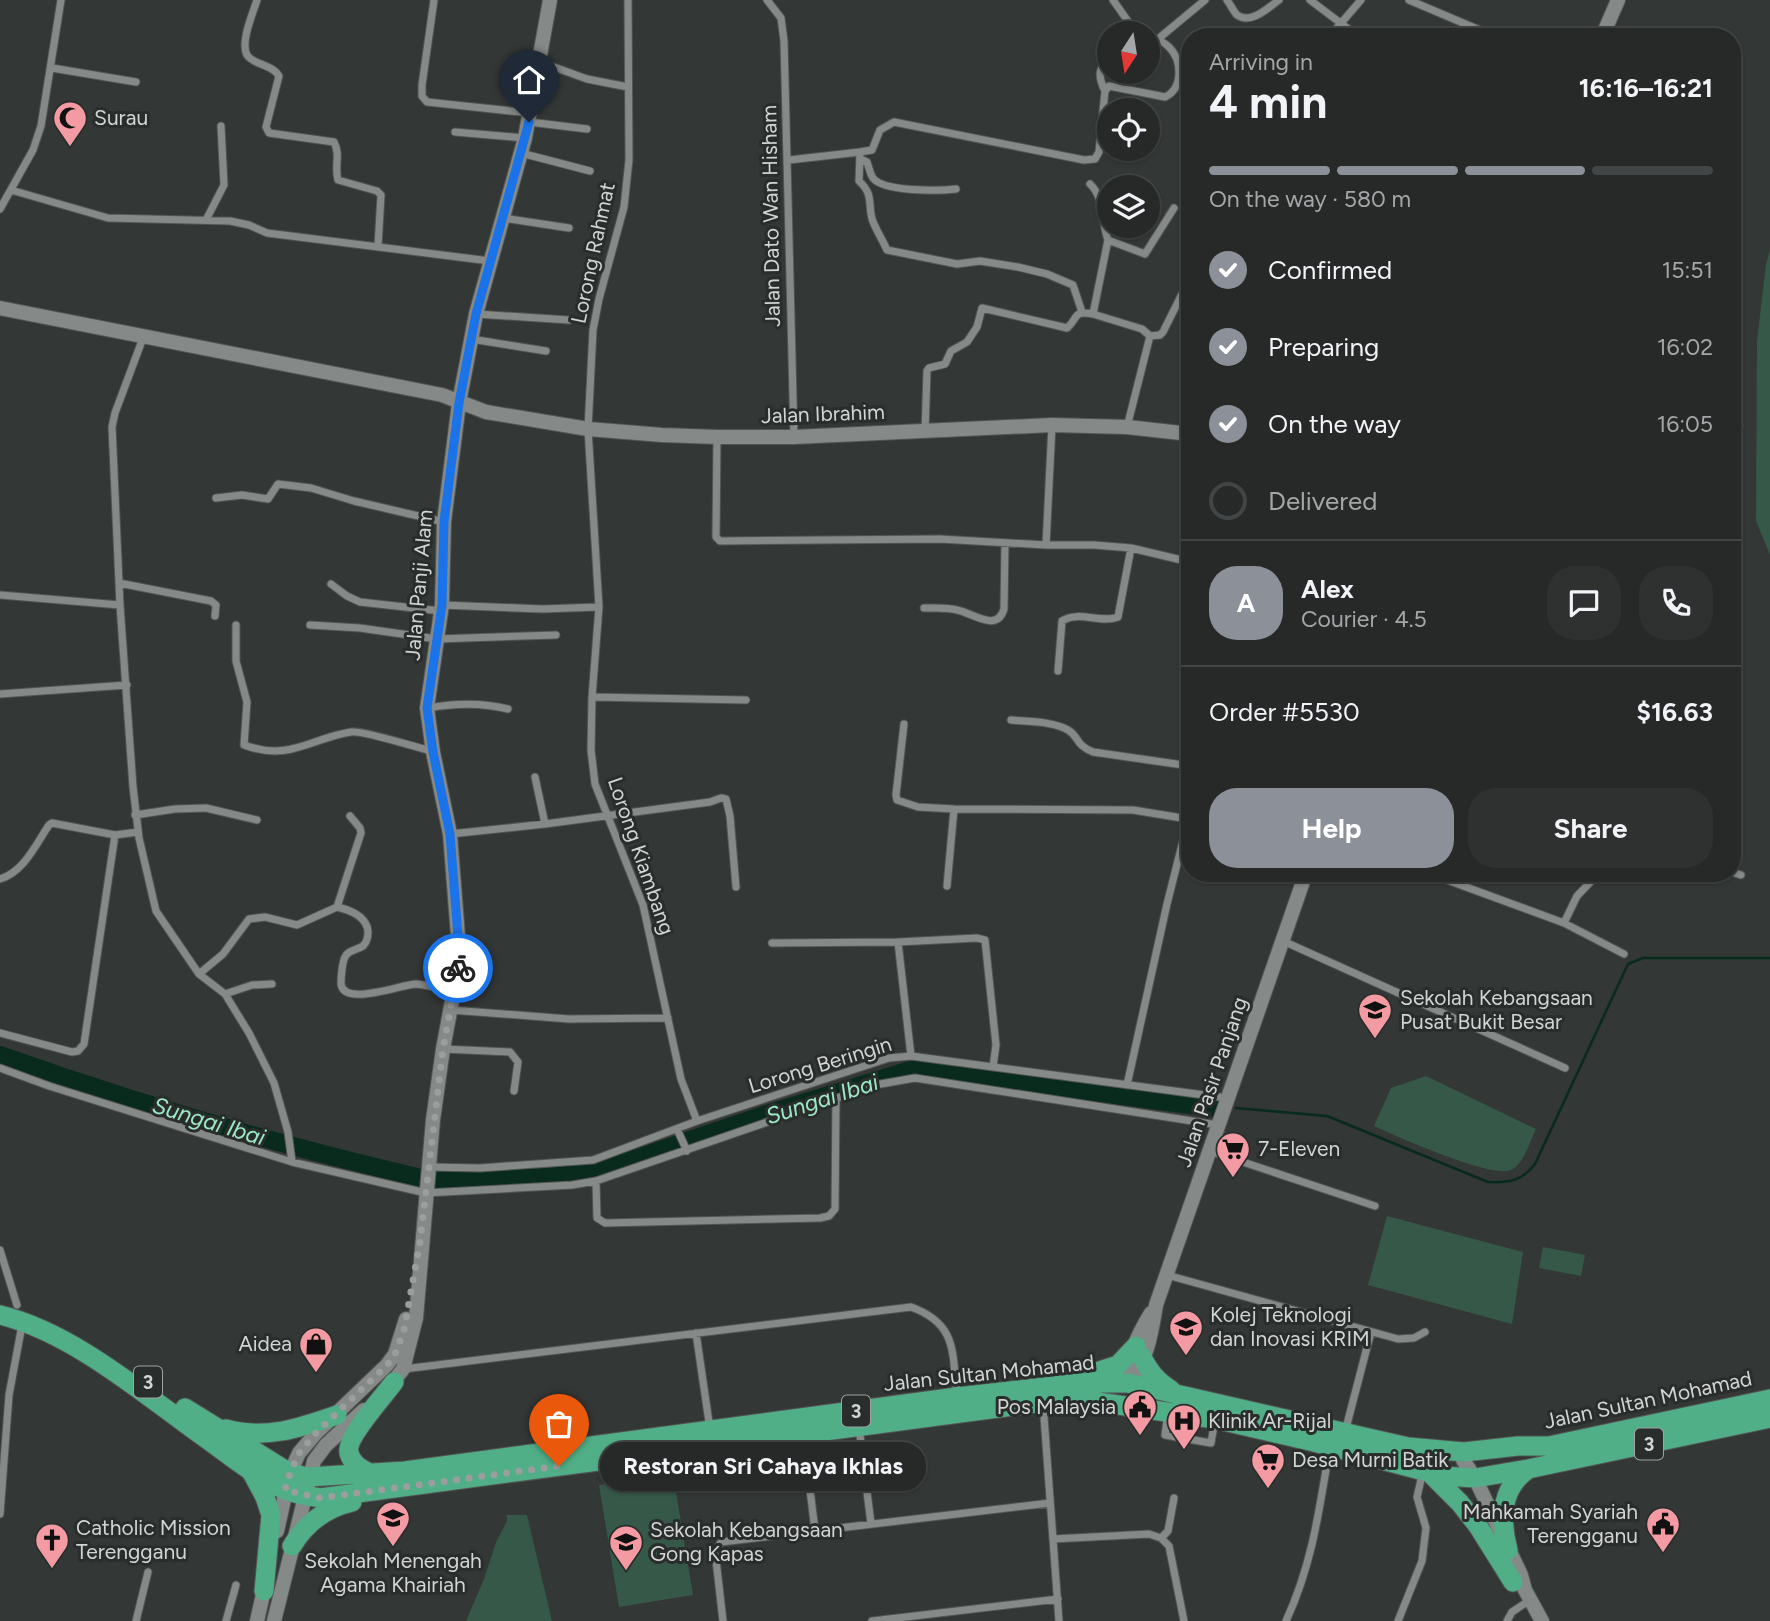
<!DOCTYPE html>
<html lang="en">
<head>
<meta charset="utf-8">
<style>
  :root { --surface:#262928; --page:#2e3130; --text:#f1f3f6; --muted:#a4a6a8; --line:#424545; --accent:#8c9099 }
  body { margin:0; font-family:Figtree,sans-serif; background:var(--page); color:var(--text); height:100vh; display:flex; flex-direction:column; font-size:26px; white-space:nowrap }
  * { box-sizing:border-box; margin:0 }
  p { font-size:23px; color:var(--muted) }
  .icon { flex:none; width:38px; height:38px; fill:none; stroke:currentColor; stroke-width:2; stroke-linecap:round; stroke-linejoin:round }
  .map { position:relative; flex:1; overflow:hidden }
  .drawer { position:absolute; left:1181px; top:28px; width:560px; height:854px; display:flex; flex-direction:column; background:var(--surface); border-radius:28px; box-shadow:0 2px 5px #0004,0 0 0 2px var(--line) }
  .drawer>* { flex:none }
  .needle { width:46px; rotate:192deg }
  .buttons { position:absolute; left:1097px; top:21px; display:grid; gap:14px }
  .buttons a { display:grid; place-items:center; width:63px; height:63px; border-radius:50%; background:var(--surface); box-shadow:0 2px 5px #0004,0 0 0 2px var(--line); font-size:35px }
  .pin { position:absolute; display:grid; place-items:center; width:60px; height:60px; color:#fff; margin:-72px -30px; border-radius:50% 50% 50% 0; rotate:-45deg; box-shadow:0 0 7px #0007 }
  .pin .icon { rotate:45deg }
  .courier { position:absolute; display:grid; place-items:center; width:70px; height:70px; margin:-35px; border:5px solid #1a73e8; border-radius:50%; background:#fff; color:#222; box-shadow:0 2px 9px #0007 }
  .bubble { position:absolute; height:49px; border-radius:24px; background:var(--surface); box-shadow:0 2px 5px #0004,0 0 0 2px var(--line); font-size:23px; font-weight:700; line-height:49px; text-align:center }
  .headline em { font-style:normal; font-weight:700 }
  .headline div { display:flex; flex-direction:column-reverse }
  .headline { display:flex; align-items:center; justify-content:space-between; height:119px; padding:0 28px }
  h1 { font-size:46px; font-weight:700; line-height:52px }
  .bar { display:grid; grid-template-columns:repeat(4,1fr); gap:10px 7px; align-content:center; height:84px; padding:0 28px }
  .bar i { height:9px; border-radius:5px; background:var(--line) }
  .bar .active { background:var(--accent) }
  .bar p { grid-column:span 4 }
  .line { display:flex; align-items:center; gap:18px; padding:0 28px; border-top:2px solid var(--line) }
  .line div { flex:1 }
  .round { display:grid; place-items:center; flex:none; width:74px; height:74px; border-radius:28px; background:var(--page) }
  ol { padding:0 28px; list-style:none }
  li { display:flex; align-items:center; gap:21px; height:77px }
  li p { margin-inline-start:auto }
  li .icon { padding:7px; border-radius:50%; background:var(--accent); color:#fff; stroke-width:4 }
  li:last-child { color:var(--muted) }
  li i { width:38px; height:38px; border:4px solid var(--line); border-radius:50% }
  .action { display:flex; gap:14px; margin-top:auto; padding:14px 28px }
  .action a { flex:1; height:80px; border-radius:28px; background:var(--accent); color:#fff; font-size:28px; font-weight:700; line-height:80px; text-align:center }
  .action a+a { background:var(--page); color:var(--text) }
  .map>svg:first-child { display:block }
  .green { fill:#365848 }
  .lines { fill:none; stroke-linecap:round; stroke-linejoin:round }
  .stream { stroke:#082b1d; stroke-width:2.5 }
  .river { stroke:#082b1d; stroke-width:18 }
  .street-casing { stroke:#525553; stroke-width:9 }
  .secondary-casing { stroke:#525553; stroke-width:16 }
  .highway-casing { stroke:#525553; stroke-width:21 }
  .street { stroke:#858987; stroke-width:7 }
  .secondary { stroke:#858987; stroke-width:14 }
  .highway { stroke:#50af87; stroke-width:19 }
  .done { stroke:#9b9e9c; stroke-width:7; stroke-dasharray:0 12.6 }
  .route { stroke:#1a73e8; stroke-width:9 }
  .labels { text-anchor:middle; stroke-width:6; stroke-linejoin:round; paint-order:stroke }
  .shield { fill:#292d2b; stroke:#a0a3a1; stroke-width:2 }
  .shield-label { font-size:19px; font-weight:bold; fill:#d3d5d4 }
  .poi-label { font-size:21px; fill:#d3d5d4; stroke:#292d2b; text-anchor:start }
  .street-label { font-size:21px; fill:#d3d5d4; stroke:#292d2b }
  .water-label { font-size:23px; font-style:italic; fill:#9ee9c5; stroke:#292d2b }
</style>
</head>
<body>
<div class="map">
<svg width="1770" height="1621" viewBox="0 0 1770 1621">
  <rect width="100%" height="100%" fill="#333735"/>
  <!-- green -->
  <path class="green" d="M1770 249V555L1756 521 1757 341 1766 264Z
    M1426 1076 1536 1129C1530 1141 1524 1164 1511 1170 1492 1179 1396 1136 1374 1126L1391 1088Z
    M1387 1216 1523 1252 1512 1324 1368 1285Z
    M1543 1247 1585 1255 1581 1276 1539 1268Z
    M673 1474 693 1595 619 1607 599 1485Z
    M507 1515H527L552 1621H466L484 1579 496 1542 507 1521Z"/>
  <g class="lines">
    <!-- stream -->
    <path class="stream" d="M1236 1108 1327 1116 1488 1182C1510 1183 1522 1181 1535 1164L1628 964 1643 958H1770"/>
    <!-- river -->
    <path class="river" d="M0 1055C138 1104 278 1145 421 1178
      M435 1180 548 1177 599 1171 773 1112 910 1070H923L1214 1108"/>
    <!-- street casing -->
    <g class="street-casing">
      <path id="street" d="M257 0C253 13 240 42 247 55 250 60 256 62 261 64 268 67 275 69 279 76L266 127 269 133 334 142C341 155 334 166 338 180L377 191 381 195 378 246
        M434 0 422 85V96L427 102 530 113
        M628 0 629 160 624 207 599 299 593 330 588 429 599 607 592 697 591 750 595 784 643 905 681 1079 697 1121
        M767 0 781 18 784 41 794 437
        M1113 0 1132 27 1143 33
        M1227 0C1230 4 1234 12 1237 15 1251 25 1269 7 1279 0
        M1310 0 1359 37
        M1409 0 1496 37
        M1329 37 1361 0
        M1158 39 1205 0
        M540 62 587 79 628 87
        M52 68 136 82
        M1105 91C1097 75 1099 69 1110 54
        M529 122 587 129
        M455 132 524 138
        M860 152 872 150 880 130 894 122 1084 160 1095 159 1099 152 1105 91 1109 86 1165 97C1184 88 1182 60 1169 47 1163 41 1155 38 1148 36
        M521 153 590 171
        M860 159 867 162C869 167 870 174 873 178 883 192 940 191 956 189
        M789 160 860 152 859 181C876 196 866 208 874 224 878 233 883 241 887 250L957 264 980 261 1018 267 1047 274 1073 285 1082 312
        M1090 184C1105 198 1101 221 1108 240
        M11 190 108 218 230 221 249 225 267 233 490 261
        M0 209 33 150 41 126 61 0
        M503 218 569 228
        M206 220 224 185 221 126
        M476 314 569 320
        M1093 314 1142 329 1150 336 1127 427
        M1150 336 1160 335 1163 332 1183 292 1190 290
        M143 338 115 413 112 427 120 605 133 787 139 838 156 911 199 974 225 994 249 1033 274 1083 288 1132 292 1162
        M471 339 546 351
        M1732 429 1739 426
        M925 432 927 371 929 368 945 364 951 351 967 342 977 327 982 308 1067 328C1079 318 1072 310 1093 314L1108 240 1145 254 1174 208
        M717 437 716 537 720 541 940 539 1046 545H1094L1131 548 1190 562
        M216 498 242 495 268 499 278 484 311 488 354 501 444 522
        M1046 545 1052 425
        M119 583 211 601 216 605 215 616
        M331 584 347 596 360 602 441 611
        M0 595 120 605
        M443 605 542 609 599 607
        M924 608C935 608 946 607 957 610 973 613 997 633 1004 609L1005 543
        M236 625V661L247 702 244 745C289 762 311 738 351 732 363 730 417 748 432 751
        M310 625 360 628 437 639 556 635
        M1058 671 1062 621C1078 610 1101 624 1118 617L1131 548
        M0 694 127 685
        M592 697 746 700
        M428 708C455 703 480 702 508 709
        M1011 720C1029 722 1052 721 1068 730 1079 736 1075 745 1093 752L1190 766
        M904 724 896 795 897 800 918 807 954 809 1133 810 1188 819
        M535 777 545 824
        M135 815 175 809 206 808 257 820
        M450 834 545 824 710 802 721 798 726 799 730 816 736 887
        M1732 872 1741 875
        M1428 873 1564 923 1624 954
        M0 879C24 872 36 844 49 825L52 823 115 835 138 832
        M947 886 954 809
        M337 907C350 910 367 916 368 932 368 937 367 942 363 946 357 950 348 950 345 957 342 963 341 978 341 984 344 1007 403 984 416 984 428 985 441 989 453 991
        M1564 923 1577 896 1599 873
        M1283 941 1565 1068
        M898 942 911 1056
        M772 943 898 942 977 938 985 940 996 1045 993 1067
        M199 974 223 954 249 919 265 917 297 925 337 907 361 833 360 828 350 816
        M225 994 252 985 272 984
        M451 1010 569 1019 668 1018
        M0 1033 72 1052 78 1051 84 1044 115 835
        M443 1049 510 1052 518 1062 514 1091
        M0 1068 49 1086 292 1162 426 1193 572 1185 596 1181 875 1085 915 1078 1218 1125
        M1127 1085 1167 904 1190 813
        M677 1129 687 1151
        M1210 1151 1375 1206
        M428 1167 480 1168 593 1160 697 1121 889 1058 911 1056 1227 1098
        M596 1181 597 1218 605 1223 820 1218 829 1216 835 1209 836 1098
        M0 1250 17 1305
        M1167 1275 1398 1339 1414 1338 1425 1332
        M696 1333 710 1429
        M404 1369 911 1307C958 1324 952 1353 957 1396
        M1043 1403 1059 1621
        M1168 1412 1165 1435 1211 1443 1215 1420
        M859 1427 871 1524
        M1345 1432 1371 1332
        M803 1434 815 1530
        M0 1514 9 1395 22 1325
        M1161 1538 1168 1531 1174 1498
        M1053 1539 1149 1534 1161 1538 1169 1546 1184 1621
        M136 1621 148 1572
        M226 1621 236 1585
        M723 1621 716 1560V1551L721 1542 1050 1503
        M872 1621 1058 1599
        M1286 1621C1313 1562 1319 1510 1330 1446
        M1398 1621 1422 1561 1426 1528 1417 1497 1423 1471
        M1507 1621 1512 1612 1530 1600"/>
    </g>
    <!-- secondary casing -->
    <g class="secondary-casing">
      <path id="secondary" d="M1602 37 1618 0
        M0 308 442 395 486 412 588 429 662 435 717 437H794L1052 425 1127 427 1190 434
        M1128 1383C1147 1365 1152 1329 1156 1305L1306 873
        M1128 1383C1125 1360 1140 1331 1151 1313
        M389 1387 403 1369 416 1318 433 1120 443 1049 458 969V936L450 834 433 752 427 708 442 605 444 522 459 403 476 314 525 138 550 0
        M1463 1460 1475 1478 1521 1575 1525 1590 1542 1621
        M277 1531 290 1473 299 1453 316 1433 387 1365 395 1354 406 1319
        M257 1621 266 1581
        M274 1621 314 1461 326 1445 364 1410"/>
    </g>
    <!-- highway casing -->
    <g class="highway-casing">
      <path id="highway" d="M0 1315C75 1333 148 1398 211 1442 234 1459 257 1477 283 1489 294 1494 308 1496 320 1498L1043 1402H1098L1215 1419 1314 1442 1443 1476 1475 1478 1528 1469 1770 1418
        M1142 1357C1150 1373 1157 1381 1171 1390
        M1084 1376 1118 1365 1136 1346
        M185 1408 290 1473 308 1477 405 1471 957 1397 1079 1383H1128L1408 1447 1464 1452 1518 1446H1549L1770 1399
        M226 1429C265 1440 300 1428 337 1415
        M251 1471 265 1497 271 1515 264 1591
        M1429 1472 1460 1503 1478 1526 1513 1582
        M369 1473C360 1468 352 1464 349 1453 345 1438 384 1396 394 1382
        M292 1546C305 1524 326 1508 352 1502
        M1508 1550C1500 1520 1500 1489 1527 1470"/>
    </g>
    <!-- street -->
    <use href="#street" class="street"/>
    <!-- secondary -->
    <use href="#secondary" class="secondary"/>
    <!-- highway -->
    <use href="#highway" class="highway"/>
  </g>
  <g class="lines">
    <!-- done -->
    <path class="done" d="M458 968 443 1049 420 1242 404 1330 395 1354 387 1365 316 1433 299 1453 290 1473 285 1490 320 1498 559 1466"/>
    <!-- route -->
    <path class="route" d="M458 968V936L450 834 433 752 427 708 442 605 444 522 459 403 476 314 529 122"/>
  </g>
  <!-- icons -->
  <defs>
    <g id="mosque-pin" transform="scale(1.75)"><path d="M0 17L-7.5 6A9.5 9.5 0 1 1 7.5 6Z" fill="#f49aa3" stroke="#292d2b"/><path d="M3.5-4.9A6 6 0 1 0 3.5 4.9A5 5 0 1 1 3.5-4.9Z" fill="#111"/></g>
    <g id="school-pin" transform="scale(1.75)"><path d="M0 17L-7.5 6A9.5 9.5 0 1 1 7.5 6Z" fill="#f49aa3" stroke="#292d2b"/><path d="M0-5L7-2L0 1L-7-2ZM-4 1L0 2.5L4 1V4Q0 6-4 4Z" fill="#111"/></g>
    <g id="supermarket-pin" transform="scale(1.75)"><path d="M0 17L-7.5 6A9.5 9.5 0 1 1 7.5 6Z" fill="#f49aa3" stroke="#292d2b"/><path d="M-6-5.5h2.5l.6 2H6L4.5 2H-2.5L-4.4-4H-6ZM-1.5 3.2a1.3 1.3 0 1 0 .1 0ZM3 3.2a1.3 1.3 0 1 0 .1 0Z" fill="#111"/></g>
    <g id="university-pin" transform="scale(1.75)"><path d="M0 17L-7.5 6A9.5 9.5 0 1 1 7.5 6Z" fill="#f49aa3" stroke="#292d2b"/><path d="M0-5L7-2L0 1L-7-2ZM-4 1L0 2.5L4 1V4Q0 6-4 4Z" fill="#111"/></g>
    <g id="shop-pin" transform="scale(1.75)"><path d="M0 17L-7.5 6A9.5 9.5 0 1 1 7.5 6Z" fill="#f49aa3" stroke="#292d2b"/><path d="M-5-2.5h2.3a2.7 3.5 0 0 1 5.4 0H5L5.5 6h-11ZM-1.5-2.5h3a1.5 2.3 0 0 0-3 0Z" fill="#111"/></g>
    <g id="civic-pin" transform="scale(1.75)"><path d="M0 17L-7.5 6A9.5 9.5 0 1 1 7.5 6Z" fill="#f49aa3" stroke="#292d2b"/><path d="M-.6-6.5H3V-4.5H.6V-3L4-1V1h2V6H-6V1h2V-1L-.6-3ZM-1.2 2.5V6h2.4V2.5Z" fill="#111"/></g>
    <g id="hospital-pin" transform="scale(1.75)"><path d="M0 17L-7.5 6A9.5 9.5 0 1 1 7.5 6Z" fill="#f49aa3" stroke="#292d2b"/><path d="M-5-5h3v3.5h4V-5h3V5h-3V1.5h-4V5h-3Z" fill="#111"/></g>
    <g id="church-pin" transform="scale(1.75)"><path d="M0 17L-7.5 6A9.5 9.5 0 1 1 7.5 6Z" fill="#f49aa3" stroke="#292d2b"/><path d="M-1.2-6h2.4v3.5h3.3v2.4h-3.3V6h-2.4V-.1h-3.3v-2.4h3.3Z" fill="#111"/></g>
  </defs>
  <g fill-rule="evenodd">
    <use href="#mosque-pin" x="70" y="118"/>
    <use href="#school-pin" x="1375" y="1010"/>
    <use href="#supermarket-pin" x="1233" y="1149"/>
    <use href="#university-pin" x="1186" y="1327"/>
    <use href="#shop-pin" x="316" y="1344"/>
    <use href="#civic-pin" x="1140" y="1407"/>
    <use href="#hospital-pin" x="1184" y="1421"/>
    <use href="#supermarket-pin" x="1268" y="1460"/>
    <use href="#school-pin" x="393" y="1518"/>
    <use href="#civic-pin" x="1663" y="1524"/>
    <use href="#church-pin" x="52" y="1540"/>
    <use href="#school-pin" x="626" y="1542"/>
  </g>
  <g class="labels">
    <!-- shield labels -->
    <g class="shield">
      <rect x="134" y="1366.5" width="28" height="31" rx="5"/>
      <rect x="842" y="1395.5" width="28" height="31" rx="5"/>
      <rect x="1635" y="1428.5" width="28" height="31" rx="5"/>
    </g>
    <g class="shield-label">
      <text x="148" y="1389">3</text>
      <text x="856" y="1418">3</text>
      <text x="1649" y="1451">3</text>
    </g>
    <!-- poi labels -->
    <g class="poi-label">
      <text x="94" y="125">Surau</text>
      <text x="1400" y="1005">Sekolah Kebangsaan<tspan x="1400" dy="24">Pusat Bukit Besar</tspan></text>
      <text x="1258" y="1156">7-Eleven</text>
      <text x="1210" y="1322">Kolej Teknologi<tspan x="1210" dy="24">dan Inovasi KRIM</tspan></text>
      <text x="292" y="1351" text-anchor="end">Aidea</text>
      <text x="1116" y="1414" text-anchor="end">Pos Malaysia</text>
      <text x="1208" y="1428">Klinik Ar-Rijal</text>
      <text x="1292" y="1467">Desa Murni Batik</text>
      <text x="1638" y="1519" text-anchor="end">Mahkamah Syariah<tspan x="1638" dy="24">Terengganu</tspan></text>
      <text x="76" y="1535">Catholic Mission<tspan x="76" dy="24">Terengganu</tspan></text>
      <text x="650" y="1537">Sekolah Kebangsaan<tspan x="650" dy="24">Gong Kapas</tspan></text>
      <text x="393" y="1568" text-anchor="middle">Sekolah Menengah<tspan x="393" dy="24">Agama Khairiah</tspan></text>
    </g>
    <!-- street labels -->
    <g class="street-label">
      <text transform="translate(771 216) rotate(-91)" y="7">Jalan Dato Wan Hisham</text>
      <text transform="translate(593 253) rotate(-78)" y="7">Lorong Rahmat</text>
      <text transform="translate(823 414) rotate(-2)" y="7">Jalan Ibrahim</text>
      <text transform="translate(419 585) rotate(-85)" y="7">Jalan Panji Alam</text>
      <text transform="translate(641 856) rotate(71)" y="7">Lorong Kiambang</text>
      <text transform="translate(820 1065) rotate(-17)" y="7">Lorong Beringin</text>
      <text transform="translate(1212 1082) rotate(-71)" y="7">Jalan Pasir Panjang</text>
      <text transform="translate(989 1373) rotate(-6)" y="7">Jalan Sultan Mohamad</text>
      <text transform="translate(1648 1400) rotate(-12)" y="7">Jalan Sultan Mohamad</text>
    </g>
    <!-- water labels -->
    <g class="water-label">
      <text transform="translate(822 1099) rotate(-18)" y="8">Sungai Ibai</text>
      <text transform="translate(209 1121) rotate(17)" y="8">Sungai Ibai</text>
    </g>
  </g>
</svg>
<div class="buttons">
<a><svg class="needle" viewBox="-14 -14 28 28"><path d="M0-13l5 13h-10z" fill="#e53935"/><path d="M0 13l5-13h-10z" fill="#a4a6a8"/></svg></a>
<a><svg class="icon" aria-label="locate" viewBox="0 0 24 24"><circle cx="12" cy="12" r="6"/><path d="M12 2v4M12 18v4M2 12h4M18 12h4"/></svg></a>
<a><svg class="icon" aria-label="layers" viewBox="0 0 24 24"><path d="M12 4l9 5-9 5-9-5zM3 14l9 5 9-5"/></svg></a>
</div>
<div class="pin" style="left:559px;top:1466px;background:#ea580c"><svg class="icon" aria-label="bag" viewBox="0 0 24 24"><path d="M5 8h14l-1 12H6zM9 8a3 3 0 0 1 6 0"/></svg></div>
<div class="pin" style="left:529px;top:122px;background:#1f2937"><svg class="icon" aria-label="home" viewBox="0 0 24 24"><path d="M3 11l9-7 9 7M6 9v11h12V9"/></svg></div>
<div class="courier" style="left:458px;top:968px"><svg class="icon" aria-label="bike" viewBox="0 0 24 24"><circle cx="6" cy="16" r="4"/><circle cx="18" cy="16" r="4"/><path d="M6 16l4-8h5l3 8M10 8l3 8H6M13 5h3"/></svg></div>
<div class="bubble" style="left:600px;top:1442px;width:326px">Restoran Sri Cahaya Ikhlas</div>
<section class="drawer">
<div class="headline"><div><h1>4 min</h1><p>Arriving in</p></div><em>16:16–16:21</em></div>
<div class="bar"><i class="active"></i><i class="active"></i><i class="active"></i><i></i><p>On the way · 580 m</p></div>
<ol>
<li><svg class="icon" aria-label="check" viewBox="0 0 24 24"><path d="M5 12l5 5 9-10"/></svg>Confirmed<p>15:51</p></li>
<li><svg class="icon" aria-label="check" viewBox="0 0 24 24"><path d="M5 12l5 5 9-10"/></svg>Preparing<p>16:02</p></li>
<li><svg class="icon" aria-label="check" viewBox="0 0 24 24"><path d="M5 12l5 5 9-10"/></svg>On the way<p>16:05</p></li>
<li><i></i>Delivered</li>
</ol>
<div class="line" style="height:126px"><b class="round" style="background:var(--accent);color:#fff">A</b><div><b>Alex</b><p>Courier · 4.5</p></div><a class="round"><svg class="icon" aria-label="chat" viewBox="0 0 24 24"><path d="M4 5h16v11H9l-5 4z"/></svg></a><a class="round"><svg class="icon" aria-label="phone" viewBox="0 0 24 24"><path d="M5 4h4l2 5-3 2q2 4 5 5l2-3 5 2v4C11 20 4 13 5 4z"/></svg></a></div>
<div class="line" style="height:91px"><div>Order #5530</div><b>$16.63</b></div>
<div class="action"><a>Help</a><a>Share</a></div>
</section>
</div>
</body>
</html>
